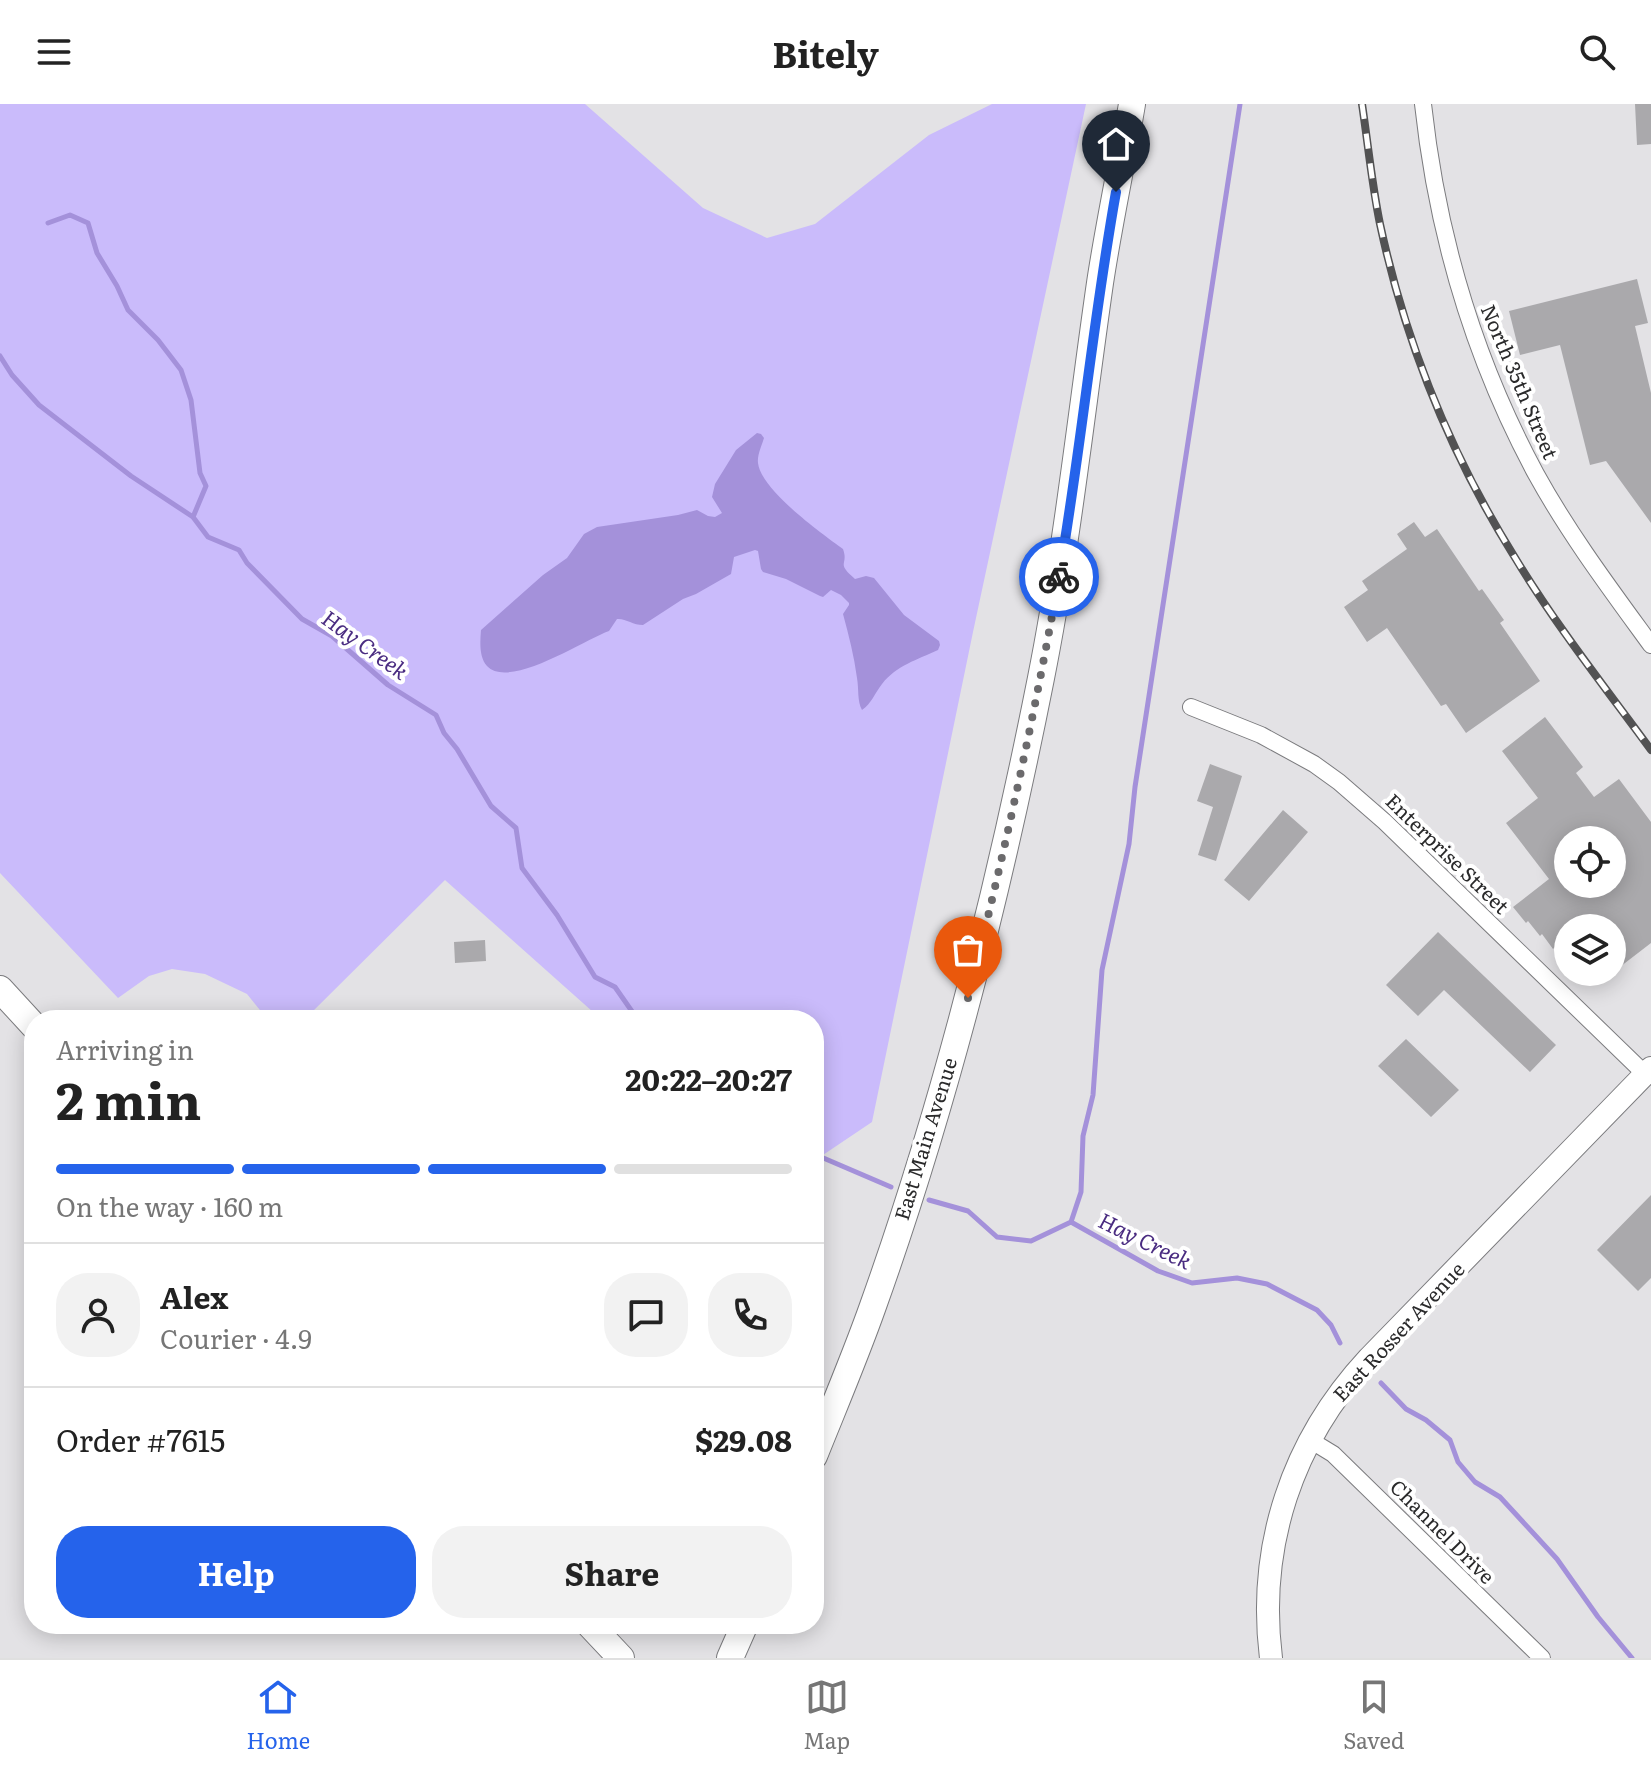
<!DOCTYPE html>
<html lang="en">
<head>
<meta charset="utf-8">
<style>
  :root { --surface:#fff; --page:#f2f2f2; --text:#222; --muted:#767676; --line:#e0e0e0; --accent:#2563eb }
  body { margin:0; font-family:Literata,serif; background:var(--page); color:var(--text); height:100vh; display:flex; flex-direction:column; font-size:30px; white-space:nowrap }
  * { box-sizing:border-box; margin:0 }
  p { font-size:26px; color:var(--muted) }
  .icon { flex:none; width:44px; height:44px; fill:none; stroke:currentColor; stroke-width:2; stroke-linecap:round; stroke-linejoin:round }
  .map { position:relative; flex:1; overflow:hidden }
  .details { position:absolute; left:24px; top:906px; width:800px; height:624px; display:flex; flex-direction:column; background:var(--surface); border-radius:32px; box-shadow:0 4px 20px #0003 }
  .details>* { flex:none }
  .tools { position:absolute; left:1554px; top:722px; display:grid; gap:16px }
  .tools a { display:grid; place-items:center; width:72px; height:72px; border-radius:50%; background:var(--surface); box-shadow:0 4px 20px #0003; font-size:40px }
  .pin { position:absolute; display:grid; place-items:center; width:68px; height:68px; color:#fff; margin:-82px -34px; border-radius:50% 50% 50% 0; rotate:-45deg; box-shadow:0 0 8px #0007 }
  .pin .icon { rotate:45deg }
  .courier { position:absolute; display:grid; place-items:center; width:80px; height:80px; margin:-40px; border:6px solid #2563eb; border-radius:50%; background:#fff; color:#222; box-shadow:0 2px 10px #0007 }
  .summary em { font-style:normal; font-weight:700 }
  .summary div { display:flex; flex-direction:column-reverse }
  .summary { display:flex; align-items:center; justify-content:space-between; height:136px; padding:0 32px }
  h1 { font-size:52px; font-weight:700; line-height:60px }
  .bar { display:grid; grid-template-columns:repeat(4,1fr); gap:12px 8px; align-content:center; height:96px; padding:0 32px }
  .bar i { height:10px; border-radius:6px; background:var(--line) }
  .bar .current { background:var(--accent) }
  .bar p { grid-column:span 4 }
  .line { display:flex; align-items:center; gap:20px; padding:0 32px; border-top:2px solid var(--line) }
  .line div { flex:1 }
  .round { display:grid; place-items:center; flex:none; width:84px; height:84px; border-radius:32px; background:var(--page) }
  .cta { display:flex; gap:16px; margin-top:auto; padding:16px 32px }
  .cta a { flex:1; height:92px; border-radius:32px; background:var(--accent); color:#fff; font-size:32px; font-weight:700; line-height:92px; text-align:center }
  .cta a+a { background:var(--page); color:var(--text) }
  header { display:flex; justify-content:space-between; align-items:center; height:104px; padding:0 32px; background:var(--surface); font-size:36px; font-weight:700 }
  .dock { display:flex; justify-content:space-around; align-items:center; height:112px; border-top:2px solid var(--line); background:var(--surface); font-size:22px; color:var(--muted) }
  .dock a { display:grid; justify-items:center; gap:4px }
  .dock .current { color:var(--accent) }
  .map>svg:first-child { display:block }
  .green { fill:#cabbfb }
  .water { fill:#a491da }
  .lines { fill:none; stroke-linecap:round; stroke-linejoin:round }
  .stream { stroke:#a491da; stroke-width:5 }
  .building { fill:#aaa9ac; fill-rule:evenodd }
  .minor-casing { stroke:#7b7b7e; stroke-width:18 }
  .tertiary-casing { stroke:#7b7b7e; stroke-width:24 }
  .primary-casing { stroke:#7b7b7e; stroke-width:28 }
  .minor { stroke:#fff; stroke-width:16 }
  .tertiary { stroke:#fff; stroke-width:22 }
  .primary { stroke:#fff; stroke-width:26 }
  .rail-casing { stroke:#525253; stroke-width:8 }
  .rail { stroke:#fff; stroke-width:5; stroke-dasharray:15; stroke-linecap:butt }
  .done { stroke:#6b6a6c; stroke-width:8; stroke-dasharray:0 14.4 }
  .route { stroke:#2563eb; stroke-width:10 }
  .labels { text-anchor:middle; stroke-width:8; stroke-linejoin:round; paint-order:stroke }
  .street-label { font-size:20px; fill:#2a2a2b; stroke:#fff }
  .water-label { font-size:22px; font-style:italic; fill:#4a2c81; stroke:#fff }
</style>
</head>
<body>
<header><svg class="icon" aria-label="menu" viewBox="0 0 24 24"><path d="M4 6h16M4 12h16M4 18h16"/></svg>Bitely<svg class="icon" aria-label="search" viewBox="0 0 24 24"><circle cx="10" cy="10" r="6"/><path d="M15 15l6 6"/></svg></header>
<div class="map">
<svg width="1651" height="1554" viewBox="0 0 1651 1554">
  <rect width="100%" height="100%" fill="#e3e2e5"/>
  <!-- green -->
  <path class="green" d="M0 0H585L703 104 767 134 815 120 929 31 992 0H1086L973 528 872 1018 814 1057V916H602L445 776 304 916H268L247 890 205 870 172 865 149 872 118 894 0 769Z"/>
  <!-- water -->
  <path class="water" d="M757 329 761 330 764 334C762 341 757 351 758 359 761 386 821 429 843 445 849 462 835 458 855 475L866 472 874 474 904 511 939 537 940 541 938 546C917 556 897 561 882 580 875 589 871 600 862 606 857 597 859 585 857 574 854 552 849 532 843 510L849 501V499L841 491 831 486 823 493 820 492 786 475 763 468 761 465 758 447 755 446 734 453 731 470 696 490 683 495 643 521C633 521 625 514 617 515L609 527C584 536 509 586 487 562 479 553 480 538 481 526L543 471 567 454 584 430 597 423 678 411 697 406 708 412 715 413 722 409 712 393 715 380 736 346Z"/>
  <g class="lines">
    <!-- stream -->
    <path class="stream" d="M48 119 70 111 88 119 97 149 117 182 128 206 158 236 181 266 191 296 200 369 206 382 193 413
      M0 252 12 271 39 301 131 372 193 413 208 433 239 446 247 459 302 515 332 532 388 581 436 611 444 629 457 645 491 702 516 724 522 764 557 811 595 873 615 883 638 916
      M814 1050 891 1083
      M929 1096 968 1107 997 1133 1031 1137 1071 1118 1158 1167 1192 1179 1237 1174 1267 1180 1317 1206 1331 1221 1340 1239
      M1071 1118 1081 1088 1083 1032 1093 991 1102 866 1129 740 1135 683 1240 0
      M1381 1279 1406 1305 1426 1316 1450 1336 1458 1358 1475 1378 1500 1393 1557 1455 1598 1513 1632 1554"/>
  </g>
  <!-- building -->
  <path class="building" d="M1635 0H1651V40L1637 41Z
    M1637 175 1648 219 1635 222 1651 289V419L1606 357 1590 361 1560 241 1520 251 1509 207Z
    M1414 418 1425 433 1437 425 1479 487 1482 485 1504 516 1500 519 1540 577 1466 629 1446 600 1441 602 1387 524 1367 538 1344 503 1368 486 1362 477 1407 445 1397 430Z
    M1545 613 1583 663 1576 669 1594 693 1619 675 1651 718V839L1612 869V824H1568V859L1555 843 1553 845 1542 830 1540 832 1528 817 1526 819 1513 803 1549 775 1506 719 1538 694 1502 647ZM1568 736H1612V780H1568Z
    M1210 660 1242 672 1216 757 1198 751 1213 703 1197 697Z
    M1283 706 1308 728 1249 797 1224 776Z
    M1438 828 1556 941 1530 968 1444 886 1418 912 1386 881Z
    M485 836 486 857 455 859 454 838Z
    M1406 935 1459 986 1431 1013 1378 962Z
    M1651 1091V1174L1638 1187 1597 1146Z"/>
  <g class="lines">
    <!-- minor casing -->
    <g class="minor-casing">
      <path id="minor" d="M1423 0C1437 129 1474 255 1536 370 1569 430 1611 486 1651 541
        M1191 603 1261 631 1314 660 1339 678 1385 718 1645 970
        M1310 1336 1333 1350 1542 1554"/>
    </g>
    <!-- tertiary casing -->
    <g class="tertiary-casing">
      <path id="tertiary" d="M1271 1554C1257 1442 1292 1337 1369 1254L1651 964"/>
    </g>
    <!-- primary casing -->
    <g class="primary-casing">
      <path id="primary" d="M0 885 34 922
        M814 1352C834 1302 855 1253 873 1202 946 998 999 786 1041 574 1067 443 1081 311 1100 179 1109 119 1122 60 1132 0
        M589 1520 621 1554
        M730 1554 745 1520"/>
    </g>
    <!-- minor -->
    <use href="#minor" class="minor"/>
    <!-- tertiary -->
    <use href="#tertiary" class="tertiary"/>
    <!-- primary -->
    <use href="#primary" class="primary"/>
    <!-- rail casing -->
    <g class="rail-casing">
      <path id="rail" d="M1362 0C1368 40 1372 81 1380 120 1405 237 1451 351 1514 452 1555 520 1604 582 1651 646"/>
    </g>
    <!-- rail -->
    <use href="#rail" class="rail"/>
  </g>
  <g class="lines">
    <!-- done -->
    <path class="done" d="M968 894C1003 755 1034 615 1059 473"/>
    <!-- route -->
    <path class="route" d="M1059 473C1081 345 1093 216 1116 88"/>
  </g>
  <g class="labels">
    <!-- street labels -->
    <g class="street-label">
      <text transform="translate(1519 278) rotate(67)" y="7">North 35th Street</text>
      <text transform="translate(1447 750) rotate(44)" y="7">Enterprise Street</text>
      <text transform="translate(926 1035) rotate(-73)" y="7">East Main Avenue</text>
      <text transform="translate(1399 1228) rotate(-47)" y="7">East Rosser Avenue</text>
      <text transform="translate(1442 1428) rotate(45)" y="7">Channel Drive</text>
    </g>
    <!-- water labels -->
    <g class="water-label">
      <text transform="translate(365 541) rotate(36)" y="8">Hay Creek</text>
      <text transform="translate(1145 1137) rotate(26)" y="8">Hay Creek</text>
    </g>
  </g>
</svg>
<div class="tools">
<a><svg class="icon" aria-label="locate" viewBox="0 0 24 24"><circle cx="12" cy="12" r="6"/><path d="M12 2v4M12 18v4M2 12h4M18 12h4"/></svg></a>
<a><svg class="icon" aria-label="layers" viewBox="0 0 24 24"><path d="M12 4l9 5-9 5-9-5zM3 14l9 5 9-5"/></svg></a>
</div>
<div class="pin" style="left:968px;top:894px;background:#ea580c"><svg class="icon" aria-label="bag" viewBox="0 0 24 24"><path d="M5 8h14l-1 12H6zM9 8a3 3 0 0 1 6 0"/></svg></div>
<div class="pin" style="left:1116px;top:88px;background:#1f2937"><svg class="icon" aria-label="home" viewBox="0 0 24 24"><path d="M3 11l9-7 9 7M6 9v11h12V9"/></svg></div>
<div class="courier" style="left:1059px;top:473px"><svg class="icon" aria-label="bike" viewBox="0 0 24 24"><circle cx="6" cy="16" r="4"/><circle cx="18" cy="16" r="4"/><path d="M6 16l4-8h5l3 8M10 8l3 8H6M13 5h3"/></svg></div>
<section class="details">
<div class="summary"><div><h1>2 min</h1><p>Arriving in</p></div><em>20:22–20:27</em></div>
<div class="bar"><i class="current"></i><i class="current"></i><i class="current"></i><i></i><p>On the way · 160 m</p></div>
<div class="line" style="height:144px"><a class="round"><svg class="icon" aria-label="person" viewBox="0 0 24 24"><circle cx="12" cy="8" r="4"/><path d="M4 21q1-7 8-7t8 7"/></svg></a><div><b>Alex</b><p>Courier · 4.9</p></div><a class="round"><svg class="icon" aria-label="chat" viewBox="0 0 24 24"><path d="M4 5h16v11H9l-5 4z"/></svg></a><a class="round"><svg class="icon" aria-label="phone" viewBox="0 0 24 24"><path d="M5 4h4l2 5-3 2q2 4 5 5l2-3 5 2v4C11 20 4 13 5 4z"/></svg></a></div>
<div class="line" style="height:104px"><div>Order #7615</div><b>$29.08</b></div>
<div class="cta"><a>Help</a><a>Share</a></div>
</section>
</div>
<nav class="dock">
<a class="current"><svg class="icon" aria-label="home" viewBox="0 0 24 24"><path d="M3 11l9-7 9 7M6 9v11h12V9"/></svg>Home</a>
<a><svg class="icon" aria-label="map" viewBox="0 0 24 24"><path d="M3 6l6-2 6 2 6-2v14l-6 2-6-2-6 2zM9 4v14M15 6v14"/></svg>Map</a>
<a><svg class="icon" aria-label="saved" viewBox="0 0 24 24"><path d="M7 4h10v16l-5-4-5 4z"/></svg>Saved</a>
</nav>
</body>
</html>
